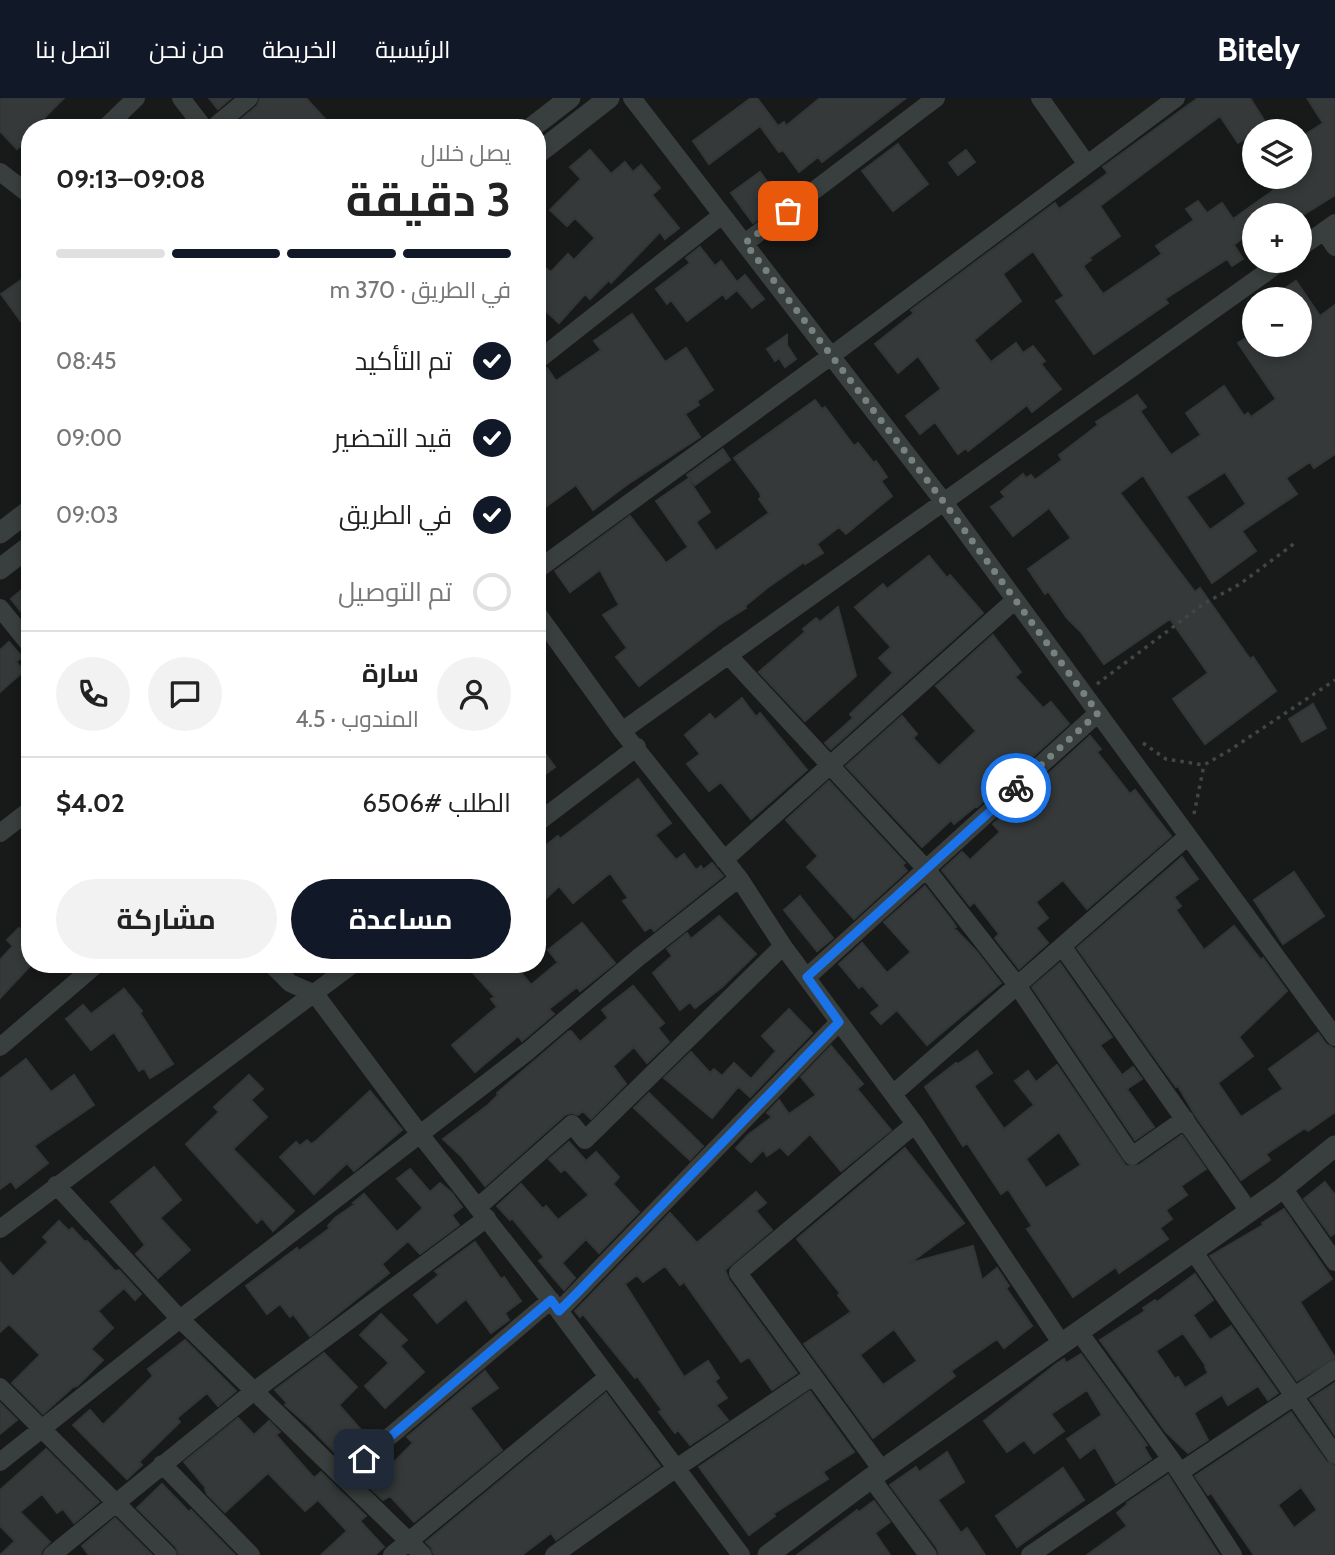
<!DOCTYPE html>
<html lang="ar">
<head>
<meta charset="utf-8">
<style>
  :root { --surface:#fff; --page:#f2f2f2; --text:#222; --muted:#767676; --line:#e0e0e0; --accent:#111827 }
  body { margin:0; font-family:Cabin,Cairo,sans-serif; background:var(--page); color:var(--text); direction:rtl; height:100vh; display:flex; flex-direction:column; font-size:26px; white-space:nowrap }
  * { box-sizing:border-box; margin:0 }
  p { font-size:23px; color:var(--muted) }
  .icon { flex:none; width:38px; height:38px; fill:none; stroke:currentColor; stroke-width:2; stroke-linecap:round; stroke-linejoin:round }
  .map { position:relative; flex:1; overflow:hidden; direction:ltr }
  .side { position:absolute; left:21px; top:21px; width:525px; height:854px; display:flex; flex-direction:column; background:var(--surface); border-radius:28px; box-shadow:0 4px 10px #0003; direction:rtl }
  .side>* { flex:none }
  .tools { position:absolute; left:1242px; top:21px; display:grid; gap:14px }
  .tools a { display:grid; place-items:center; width:70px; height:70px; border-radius:50%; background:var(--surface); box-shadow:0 4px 10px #0003; font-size:35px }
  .pin { position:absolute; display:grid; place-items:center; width:60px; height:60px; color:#fff; margin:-30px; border-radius:14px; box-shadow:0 4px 10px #0006 }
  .courier { position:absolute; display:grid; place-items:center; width:70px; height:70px; margin:-35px; border:5px solid #1a73e8; border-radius:50%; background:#fff; color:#222; box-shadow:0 2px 9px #0007 }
  .summary em { font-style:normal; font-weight:700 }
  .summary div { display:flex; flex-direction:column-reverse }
  .summary { display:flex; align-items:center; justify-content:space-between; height:119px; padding:0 35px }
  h1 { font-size:46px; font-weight:700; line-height:52px }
  .bar { display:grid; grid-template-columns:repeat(4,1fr); gap:10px 7px; align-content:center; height:84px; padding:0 35px }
  .bar i { height:9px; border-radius:5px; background:var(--line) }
  .bar .on { background:var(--accent) }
  .bar p { grid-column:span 4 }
  .line { display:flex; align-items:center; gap:18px; padding:0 35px; border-top:2px solid var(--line) }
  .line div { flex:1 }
  .round { display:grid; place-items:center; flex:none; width:74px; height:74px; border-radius:37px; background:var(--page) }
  ol { padding:0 35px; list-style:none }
  li { display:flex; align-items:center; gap:21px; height:77px }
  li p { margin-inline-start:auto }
  li .icon { padding:7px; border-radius:50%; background:var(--accent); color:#fff; stroke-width:4 }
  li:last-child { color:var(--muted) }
  li i { width:38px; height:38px; border:4px solid var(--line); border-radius:50% }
  .action { display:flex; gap:14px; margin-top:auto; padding:14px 35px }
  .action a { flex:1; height:80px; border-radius:42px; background:var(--accent); color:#fff; font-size:28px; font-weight:700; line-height:80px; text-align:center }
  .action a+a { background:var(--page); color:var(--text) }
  header { display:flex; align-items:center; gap:42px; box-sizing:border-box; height:98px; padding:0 35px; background:var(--accent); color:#fff }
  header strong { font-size:33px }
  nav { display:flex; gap:38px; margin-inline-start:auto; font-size:24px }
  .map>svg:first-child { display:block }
  .building { fill:#353939; stroke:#323636; stroke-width:2; fill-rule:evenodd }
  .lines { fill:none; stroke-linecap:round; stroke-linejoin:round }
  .path { stroke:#3f4644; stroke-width:3.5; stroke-dasharray:3.5 5; stroke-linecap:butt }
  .minor { stroke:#393f3e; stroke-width:18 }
  .tertiary { stroke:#393f3e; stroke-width:21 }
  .done { stroke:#77827e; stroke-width:7; stroke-dasharray:0 12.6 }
  .route { stroke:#1a73e8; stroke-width:9 }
</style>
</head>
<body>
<header>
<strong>Bitely</strong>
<nav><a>الرئيسية</a><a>الخريطة</a><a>من نحن</a><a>اتصل بنا</a></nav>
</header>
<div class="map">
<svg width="1335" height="1457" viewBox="0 0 1335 1457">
  <rect width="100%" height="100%" fill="#181a1a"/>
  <!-- building -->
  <path class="building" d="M0 0H64L41 23 48 30H30V39L17 51 0 33Z
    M209 0H231L218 11Z
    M260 0H306L325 21 315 30H234L233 28 257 8Z
    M751 0H757L778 28 784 24 786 28 820 0H906L822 64 818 59 799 74 783 52 779 54 760 28 709 66 693 43Z
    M1198 0H1250L1267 27 1238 45 1220 18 1100 108 1120 138 1089 160 1091 162 1083 168 1103 196 1162 156 1156 148 1194 122 1186 111 1198 103 1207 115 1222 105 1233 121 1274 92 1265 79H1300V40L1323 25 1307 0H1335V97L1303 117H1255V130L1234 147 1243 161 1232 168 1227 161 1165 201 1168 205 1094 256 1056 203 1064 198 1033 153 1003 176 1021 203 974 242 991 264 1016 245 1023 255 1033 248 1045 263 1041 266 1061 291 1032 314 1027 307 968 353 966 350 958 356 935 324 920 336 906 318 941 291 918 258 898 275 875 246 914 215 911 212 1055 105 1059 111 1108 75 1103 69Z
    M898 46 928 86 893 113 862 73Z
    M590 52 611 76 625 64 633 74 641 67 660 90 652 97 679 130 665 141 660 134 611 185 609 182 590 201 585 196 559 225 537 205V164L551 174 568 156 574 162 595 140 575 120 567 128 550 112 581 81 570 69Z
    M966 52 975 64 958 77 949 65Z
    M760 74 781 103 753 125 731 95Z
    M700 149 715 168 721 163 737 184 745 177 764 201 752 210 737 192 726 201 723 196 687 223 671 202 667 206 656 191 690 165 686 160Z
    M30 176V236L1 196Z
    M1296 183 1320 218 1335 207V356L1314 370 1310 364 1286 380 1297 396 1242 433 1256 453 1212 485 1143 377 1120 395 1195 494 1200 490 1250 561 1253 559 1276 593 1205 646 1173 601 1208 575 1170 521 1104 566 1081 534 1067 520 1048 493 1045 496 1028 471 1071 440 1049 410 1013 438 991 409 1005 399 1001 394 1023 376 1026 380 1031 377 1035 382 1062 362 1059 357 1098 327 1096 324 1137 297 1146 309 1140 313 1171 357 1201 337 1186 315 1224 288 1244 318 1248 315 1251 319 1276 301 1238 245 1255 234V247H1300V201H1269ZM1225 374 1246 406 1210 432 1186 399Z
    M632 216 665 264 686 250 713 292 697 303 699 307 685 316 700 339 628 386 593 412 576 387 537 415V274L547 270 556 283 601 252 594 243Z
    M787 237V247L796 261 785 269 779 260 775 263 767 251Z
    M815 302 822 311 825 309 854 348 858 345 874 365 876 363 887 379 881 383 892 398 846 436 839 429 817 446 823 455 805 466 804 464 767 490 745 508 746 510 719 527 639 588 616 559 627 550 603 517 619 507 600 472 570 494 555 473 630 418 666 465 688 449 656 403 688 381 710 414 696 424 716 453 769 415 759 401 761 399 760 395 734 360Z
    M723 351 730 362 695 387 687 377Z
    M929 458 947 480 950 477 983 515 831 651 825 645 853 620 850 616 893 575 879 560 891 549 855 509 883 486 887 491Z
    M30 485V525L11 501Z
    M838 509 856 578 805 623 759 574 805 534 803 531 816 520 820 524Z
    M993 537 1021 574 1015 579 1043 610 1051 604 1069 626 977 709 976 708 954 726 951 722 922 749 846 668 902 618 917 636 913 640 939 668 976 633 936 588Z
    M9 544 22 559 16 564 24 573 0 594V552Z
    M742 600 756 619 760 615 807 672 751 721 721 684 709 693 687 666 700 656 685 637 710 616 715 622Z
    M1313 606 1326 630 1302 644 1289 621Z
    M1090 638 1101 651 1097 654 1130 696 1135 692 1171 738 1087 811 1063 782 1036 804 1048 820 1036 830 1048 845 1019 871 995 840 999 836 974 804 970 808 942 772 962 754 970 762 1000 734 993 726Z
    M537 645 555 669 544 677 537 668Z
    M638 681 671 725 655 737 676 762 684 756 696 772 701 768 703 772 712 765 723 778 654 833 651 829 645 833 623 803 628 800 610 775 573 805 559 788 537 809V754L558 738 560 741Z
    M829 683 905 765 902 767 907 773 854 821 807 769 818 758 786 722Z
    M1182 759 1198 781 1174 799 1181 808 1176 812 1204 852 1234 828 1261 862 1263 860 1287 893 1239 939 1253 958 1218 985 1241 1019 1283 991 1269 971 1318 935 1326 946 1335 951V1014L1308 1033 1305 1030 1266 1056 1270 1062 1241 1082 1195 1017 1178 988 1176 989 1160 967 1077 850Z
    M1294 774 1324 818 1283 846 1254 802Z
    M925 788 953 824 956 829 954 830 977 854 1001 885 927 947 897 912 881 926 871 915 880 908 862 887 859 890 839 866 862 845 887 875 911 854 884 824Z
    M800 798 833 840 817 853 784 812Z
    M719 818 756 856 722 889 695 910 690 904 680 912 653 875 672 858 667 851 687 835 691 841Z
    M30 825V868L0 900V862L13 848 7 842 19 830 22 833Z
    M582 825 615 865 580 893 577 889 549 911 554 916 522 943 518 938 475 974 452 947 497 909 491 901 495 899 465 866H514L531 887 556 866H559L548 852Z
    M1060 865 1112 939 1100 947 1122 977 1133 969 1142 981 1127 991 1154 1029 1135 1042 1032 889Z
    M633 888 664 925 658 930 669 944 647 965 634 949 613 968 626 986 591 1021 583 1013 578 1017 571 1015 565 1017 485 1088 461 1058 443 1041 488 1007 498 997 497 995 568 934 571 933 580 944 608 920 602 912Z
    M124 891 142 913 140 915 173 966 150 980 144 970 139 973 114 934 91 952 66 921 83 907 91 916Z
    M789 911 812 935 750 999 739 989 737 990 712 1020 664 980 691 954 710 975 714 971 722 978 734 965 751 981 776 953 762 938Z
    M831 948 863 986 857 991 891 1032 841 1073 810 1036 788 1057 780 1049 767 1058 763 1052 751 1064 736 1050 748 1037 772 1019 767 1015 779 1002 789 1016 816 997 801 979Z
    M977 953 992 975 974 988 1004 1031 1034 1007 1015 983 1028 973 1036 984 1057 967 1126 1068 1139 1067 1182 1037 1206 1071 1181 1088 1187 1097 1166 1112 1172 1121 1160 1130 1168 1141 1119 1175 1116 1169 1073 1199 1027 1131 1032 1128 1008 1091 1001 1096 967 1045 963 1048 925 989 956 965 958 966ZM1059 1034 1081 1067 1046 1090 1026 1061Z
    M26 961 51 994 74 977 94 1007 34 1048 48 1065 16 1090 11 1083 0 1091V981Z
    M249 977 263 991 251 1002 267 1019 233 1051 294 1113 273 1133 262 1120 257 1125 186 1046 219 1014 214 1009Z
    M370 993 402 1032 354 1073 347 1065 314 1096 280 1059 296 1044 300 1048 307 1042 311 1046 316 1043Z
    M649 995 703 1048 690 1062 634 1010Z
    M569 1044 586 1063 596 1054 619 1079 613 1086 639 1114 599 1155 586 1141 562 1165 575 1180 564 1192 539 1163 544 1159 512 1120 510 1122 497 1108 521 1086 543 1111 546 1108 558 1122 589 1097 565 1071 561 1074 549 1061Z
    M905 1050 964 1125 910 1165 973 1148 982 1182 997 1170 1009 1188 1006 1190 1032 1228 1004 1250 997 1241 951 1273 955 1278 873 1340 804 1246 851 1214 838 1197 840 1195 797 1141ZM894 1231 917 1263 883 1287 860 1257Z
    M154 1069 181 1102 160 1120 190 1152 158 1180 136 1156 145 1147 111 1104Z
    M410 1071 430 1094 440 1085 452 1095 462 1109 452 1117 459 1127 420 1156 408 1143 382 1166 389 1175 310 1238 293 1216 290 1219 280 1206 267 1216 246 1188 297 1150 299 1153 330 1130 328 1128 335 1120 355 1106 353 1105 364 1096 397 1134 423 1110 397 1081Z
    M1325 1084 1335 1097V1135L1331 1138 1304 1101Z
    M756 1094 766 1105 756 1113 772 1132 725 1172 729 1182 797 1275 772 1292 749 1259 741 1264 684 1184 680 1187 665 1168 643 1184 637 1177 625 1186 684 1279 708 1263 719 1280 715 1283 727 1300 716 1307 728 1322 690 1347 678 1332 675 1335 659 1314 662 1312 637 1278 635 1280 583 1216 580 1219 575 1213 670 1115 697 1145Z
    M1284 1111 1332 1181 1300 1204 1335 1260 1297 1283 1210 1158 1263 1127 1262 1125Z
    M59 1123 69 1133 72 1130 85 1144 87 1143 115 1173 119 1172 141 1196 135 1202 124 1190 98 1213 113 1230 91 1251 103 1262 77 1288 73 1289 43 1316 12 1285 40 1257 9 1226 0 1234V1164L13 1179 48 1144 43 1139Z
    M475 1144 501 1181 504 1179 521 1203 505 1215 509 1222 491 1235 466 1201 437 1225 414 1197 439 1177 435 1173Z
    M1195 1176 1213 1202 1193 1217 1210 1242 1231 1228 1278 1295 1268 1302 1258 1288 1228 1307 1222 1297 1194 1315 1208 1342 1188 1355 1166 1334 1100 1242 1145 1213 1143 1210 1155 1202 1157 1204ZM1183 1235 1206 1268 1205 1269 1208 1275 1185 1290 1178 1279 1175 1281 1156 1253Z
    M381 1216 407 1242 400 1248 424 1274 385 1310 365 1288 389 1265 360 1237Z
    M185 1242 236 1293 218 1308 207 1295 177 1320 180 1324 139 1364 142 1367 127 1381 73 1327 90 1312 103 1327 153 1278 148 1271Z
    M324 1255 357 1289 339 1307 369 1341 343 1363 309 1328 285 1307 287 1305 275 1292Z
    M1081 1256 1147 1347 1144 1349 1151 1361 1116 1385 1095 1349 1080 1360 1067 1341 1102 1317 1087 1292 1051 1316 1064 1333 1034 1355 1024 1342 1007 1354 984 1323 1056 1266 1064 1261 1066 1265Z
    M485 1273 498 1290 470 1310 502 1352 414 1424 390 1398 383 1402 369 1389 413 1345 407 1339Z
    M1335 1285V1337L1310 1301Z
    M810 1293 854 1354 823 1374 828 1381 773 1416 775 1418 749 1437 699 1369Z
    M606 1295 660 1368 556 1442 551 1435 522 1457H434L431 1449 426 1444Z
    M0 1305 17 1322 0 1336Z
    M1291 1314 1326 1363 1335 1368V1457H1254L1211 1395 1208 1397 1195 1378ZM1301 1389 1317 1412 1294 1430 1278 1407Z
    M238 1320 254 1337 269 1323 280 1334 276 1337 314 1380 321 1374 366 1418 360 1423 384 1449 375 1457H321L347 1433 318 1402 305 1413 268 1375 225 1414 207 1396 205 1391 206 1390 184 1364Z
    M46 1351 99 1404 74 1425 63 1411 57 1415 42 1396 20 1414 50 1444 42 1452 41 1457H0L15 1443 0 1428V1392Z
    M947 1354 964 1384 938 1402 961 1435 967 1430 985 1457H939L937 1450 890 1387 916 1369 919 1374Z
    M1063 1370 1084 1402 1017 1449 996 1418Z
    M1168 1377 1219 1457H1087L1127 1428 1117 1415 1128 1406 1127 1405Z
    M162 1386 189 1414 191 1412 235 1457H179L176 1449 137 1410Z
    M874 1403 890 1424 875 1435 890 1457H797L857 1412 859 1414Z
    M115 1420 152 1457H89L82 1448Z"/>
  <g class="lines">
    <!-- path -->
    <path class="path" d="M1097 586 1205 505 1240 486 1295 445
      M1143 645 1166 661 1204 667 1230 652 1335 582
      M1194 716 1204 667"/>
    <!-- minor -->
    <path class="minor" d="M181 0 204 30
      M632 0 943 403 1335 939
      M1040 0 1086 65
      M105 30 136 0
      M213 30 249 0
      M0 74 30 97
      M1324 133 1335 149
      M745 145 936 0
      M1300 150 1335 125
      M537 263 722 117
      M537 472 831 258 1176 0
      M0 510 30 547
      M537 515 622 633 739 780 783 848 915 1026 1062 1246
      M728 557 927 772 1017 887 1132 1058 1185 1021
      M622 633 1282 163
      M537 725 637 649
      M0 735 30 712
      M724 762 1015 502
      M1062 848 1249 1113
      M271 866 290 885 315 896 419 1035 559 1213 741 1457
      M807 879 1098 615
      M0 949 97 866
      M893 996 1188 738
      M56 1087 180 1221 423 1457
      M1283 1090 1335 1164
      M478 1109 572 1026 585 1042 783 848
      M0 1131 353 866
      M1193 1153 1335 1357
      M559 1213 839 924
      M1079 1234 1171 1361 1233 1457
      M0 1289 168 1457
      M0 1364 180 1221 528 953 639 859 739 780
      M162 1366 251 1457
      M882 1372 738 1175 915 1026
      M1180 1374 1335 1271
      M343 1378 551 1202
      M871 1380 928 1457
      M52 1457 254 1293 487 1120
      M392 1457 608 1279
      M554 1457 675 1371 813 1278
      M1030 1457 1171 1361"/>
    <!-- tertiary -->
    <path class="tertiary" d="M531 30 570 0
      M537 56 609 0
      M0 435 30 412
      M0 471 30 448
      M768 1457 871 1380 1283 1090 1335 1048"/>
  </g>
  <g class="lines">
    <!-- done -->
    <path class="done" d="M788 113 745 145 943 403 1098 615 1016 690"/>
    <!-- route -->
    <path class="route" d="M364 1361 551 1202 559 1213 578 1194 839 924 807 879 1016 690"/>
  </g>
</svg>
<div class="tools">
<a><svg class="icon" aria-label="layers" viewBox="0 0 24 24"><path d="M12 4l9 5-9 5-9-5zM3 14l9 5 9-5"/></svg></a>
<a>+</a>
<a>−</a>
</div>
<div class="pin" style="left:788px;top:113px;background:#ea580c"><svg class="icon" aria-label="bag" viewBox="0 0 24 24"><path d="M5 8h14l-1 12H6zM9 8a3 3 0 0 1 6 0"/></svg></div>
<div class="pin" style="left:364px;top:1361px;background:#1f2937"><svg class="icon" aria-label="home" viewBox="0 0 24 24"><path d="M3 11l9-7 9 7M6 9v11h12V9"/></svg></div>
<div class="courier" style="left:1016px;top:690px"><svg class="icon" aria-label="bike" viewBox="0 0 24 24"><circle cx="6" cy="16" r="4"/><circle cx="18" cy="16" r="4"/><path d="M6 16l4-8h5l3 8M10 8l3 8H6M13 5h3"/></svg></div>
<section class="side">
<div class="summary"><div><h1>3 دقيقة</h1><p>يصل خلال</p></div><em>09:08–09:13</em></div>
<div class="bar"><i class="on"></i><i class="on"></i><i class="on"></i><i></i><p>في الطريق · 370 m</p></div>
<ol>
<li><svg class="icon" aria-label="check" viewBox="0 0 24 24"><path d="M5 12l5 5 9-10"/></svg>تم التأكيد<p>08:45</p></li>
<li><svg class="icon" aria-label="check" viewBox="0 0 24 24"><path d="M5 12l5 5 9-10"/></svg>قيد التحضير<p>09:00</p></li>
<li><svg class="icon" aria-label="check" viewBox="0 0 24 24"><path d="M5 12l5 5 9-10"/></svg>في الطريق<p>09:03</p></li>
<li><i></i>تم التوصيل</li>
</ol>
<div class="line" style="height:126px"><a class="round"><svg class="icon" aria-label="person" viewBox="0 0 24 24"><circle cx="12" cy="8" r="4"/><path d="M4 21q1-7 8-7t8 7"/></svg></a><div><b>سارة</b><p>المندوب · 4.5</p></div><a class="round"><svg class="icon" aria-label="chat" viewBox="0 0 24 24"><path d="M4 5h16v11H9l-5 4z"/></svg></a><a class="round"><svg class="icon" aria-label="phone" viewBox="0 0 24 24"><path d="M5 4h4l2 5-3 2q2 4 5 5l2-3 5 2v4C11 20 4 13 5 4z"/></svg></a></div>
<div class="line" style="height:91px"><div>الطلب #6506</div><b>$4.02</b></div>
<div class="action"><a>مساعدة</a><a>مشاركة</a></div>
</section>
</div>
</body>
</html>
